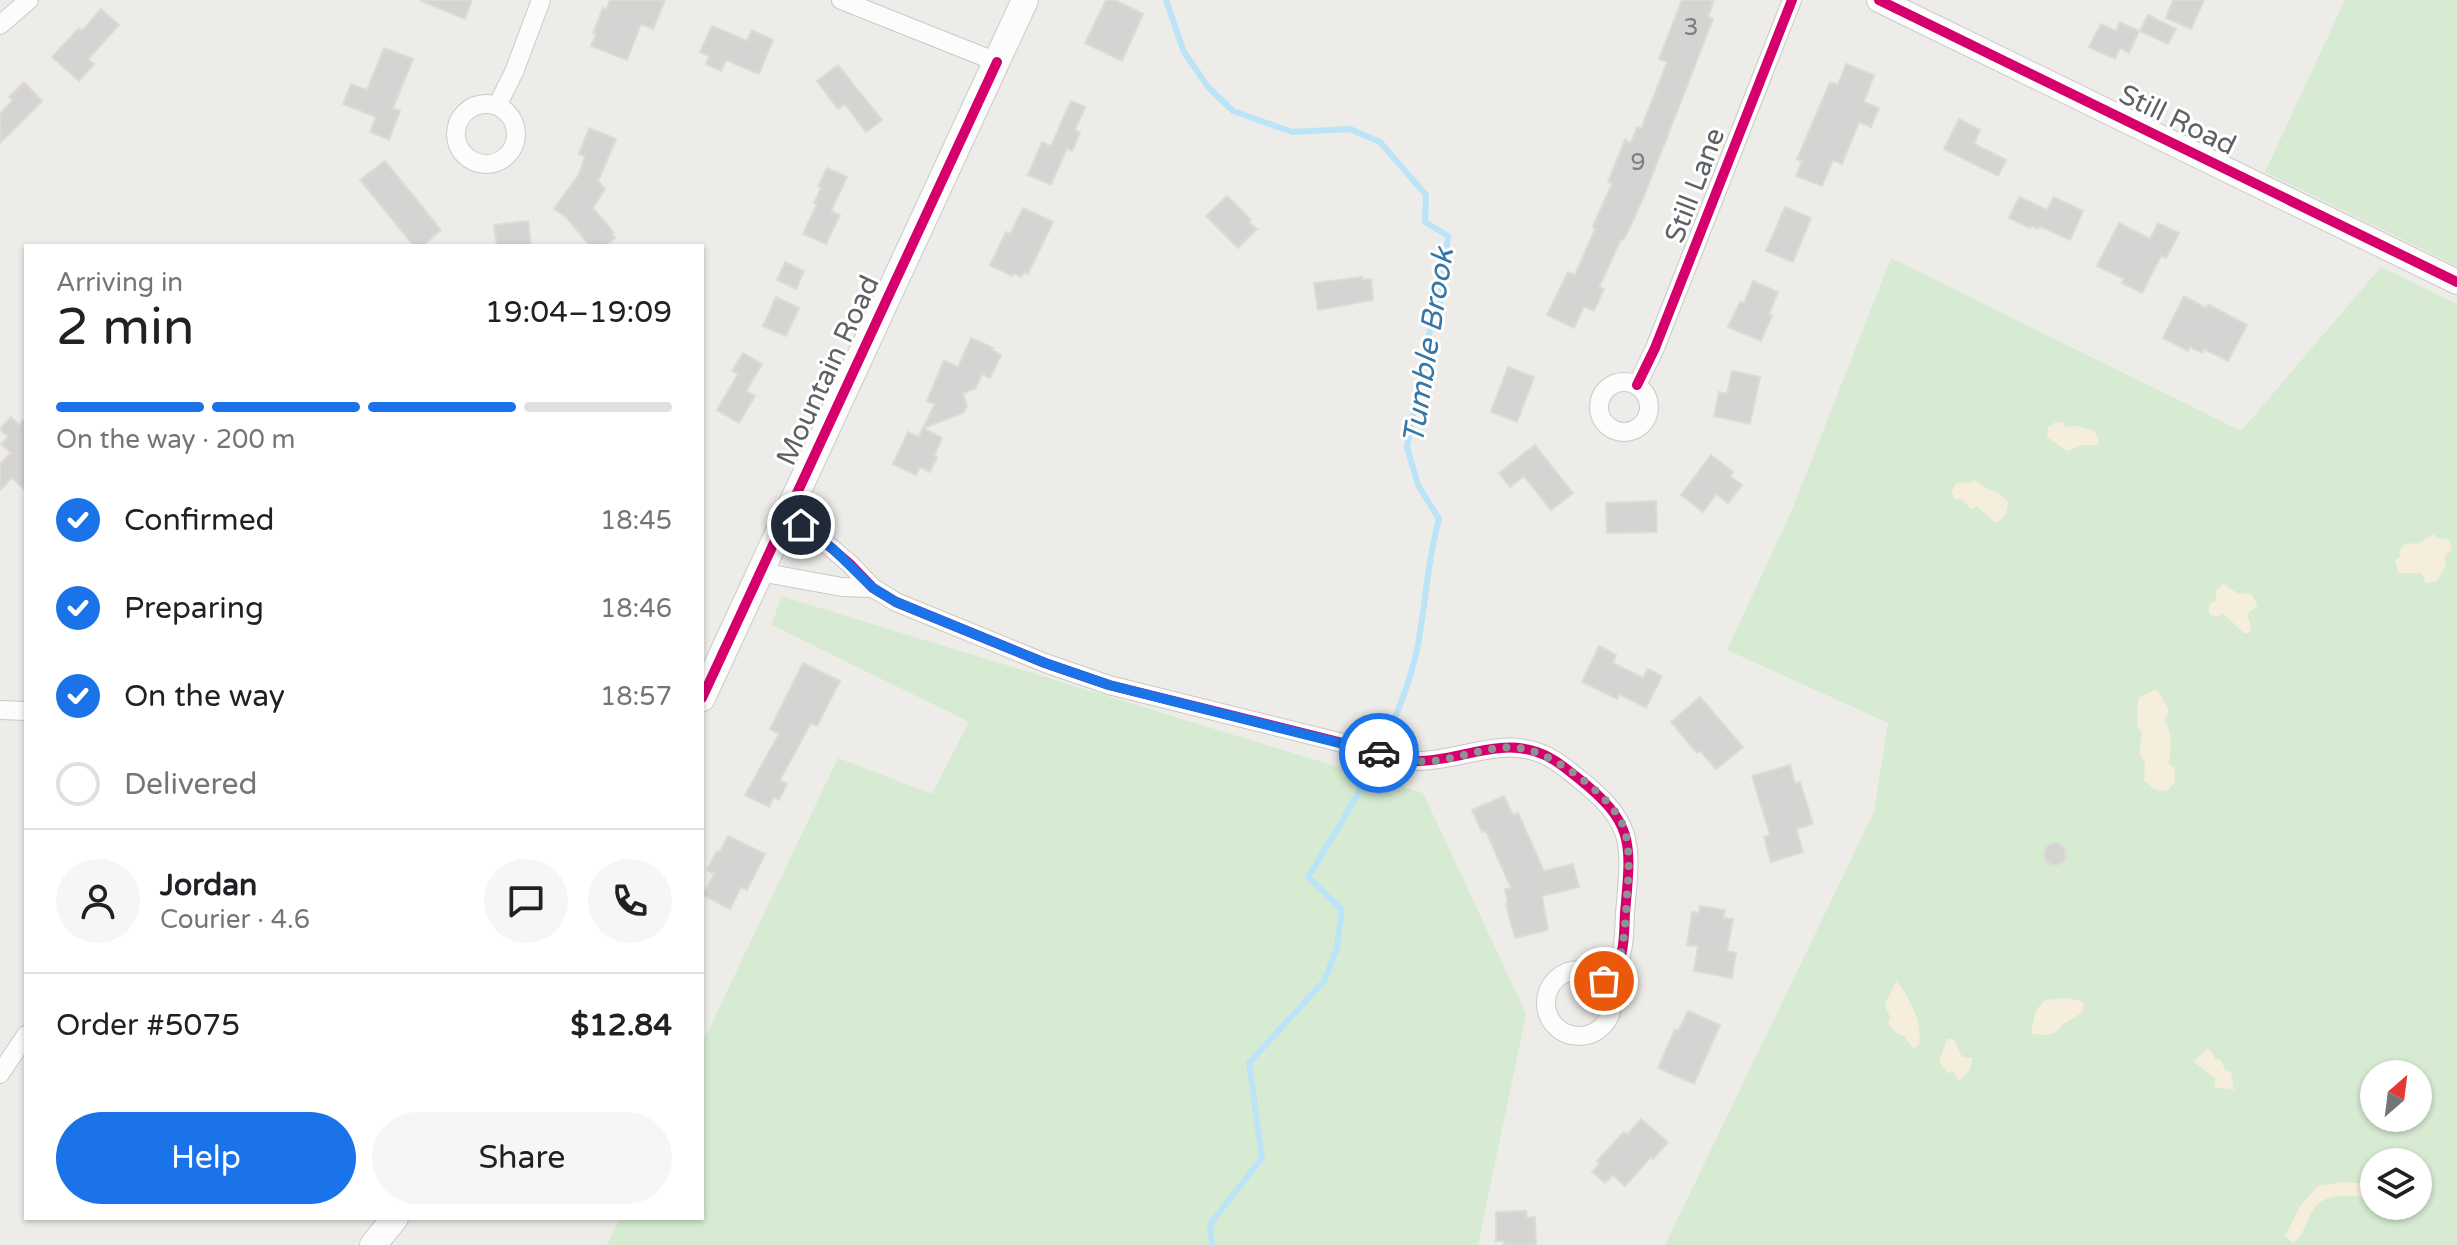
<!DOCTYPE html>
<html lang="en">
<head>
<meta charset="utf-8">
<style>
  :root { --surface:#fff; --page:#f6f6f6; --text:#202124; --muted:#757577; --line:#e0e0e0; --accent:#1a73e8 }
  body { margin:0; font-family:"Varela Round",sans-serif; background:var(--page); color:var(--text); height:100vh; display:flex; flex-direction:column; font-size:30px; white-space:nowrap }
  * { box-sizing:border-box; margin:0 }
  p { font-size:26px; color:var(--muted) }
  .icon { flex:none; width:44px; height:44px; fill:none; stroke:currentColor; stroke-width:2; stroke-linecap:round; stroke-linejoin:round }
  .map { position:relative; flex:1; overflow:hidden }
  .details { position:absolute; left:24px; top:244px; width:680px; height:976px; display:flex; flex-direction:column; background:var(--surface); border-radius:0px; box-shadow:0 2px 6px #0004 }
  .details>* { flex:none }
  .needle { width:52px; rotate:28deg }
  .controls { position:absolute; left:2360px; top:1060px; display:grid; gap:16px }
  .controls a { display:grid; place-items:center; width:72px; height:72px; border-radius:50%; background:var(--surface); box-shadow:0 2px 6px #0004; font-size:40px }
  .pin { position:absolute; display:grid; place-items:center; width:68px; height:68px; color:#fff; margin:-34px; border:4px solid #fff; border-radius:50%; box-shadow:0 2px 8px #0007 }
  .courier { position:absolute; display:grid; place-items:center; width:80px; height:80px; margin:-40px; border:6px solid #1a73e8; border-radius:50%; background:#fff; color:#222; box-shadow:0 2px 10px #0007 }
  .overview em { font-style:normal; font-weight:600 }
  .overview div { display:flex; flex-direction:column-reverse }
  .overview { display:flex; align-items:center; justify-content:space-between; height:136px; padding:0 32px }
  h1 { font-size:52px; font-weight:600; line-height:60px }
  .bar { display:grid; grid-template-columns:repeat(4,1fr); gap:12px 8px; align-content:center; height:96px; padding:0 32px }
  .bar i { height:10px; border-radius:6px; background:var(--line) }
  .bar .current { background:var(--accent) }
  .bar p { grid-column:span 4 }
  .line { display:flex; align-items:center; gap:20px; padding:0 32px; border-top:2px solid var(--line) }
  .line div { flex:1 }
  .round { display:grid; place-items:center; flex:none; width:84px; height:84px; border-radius:42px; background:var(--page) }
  ol { padding:0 32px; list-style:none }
  li { display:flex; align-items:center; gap:24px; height:88px }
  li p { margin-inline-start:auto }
  li .icon { padding:8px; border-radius:50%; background:var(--accent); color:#fff; stroke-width:4 }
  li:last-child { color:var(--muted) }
  li i { width:44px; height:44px; border:4px solid var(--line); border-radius:50% }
  .primary-button { display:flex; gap:16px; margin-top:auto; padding:16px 32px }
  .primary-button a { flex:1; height:92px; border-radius:48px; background:var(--accent); color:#fff; font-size:32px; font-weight:600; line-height:92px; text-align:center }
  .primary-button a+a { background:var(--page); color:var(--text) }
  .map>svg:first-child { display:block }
  .green { fill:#d6ebd2; fill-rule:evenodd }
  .sand { fill:#f6eedc }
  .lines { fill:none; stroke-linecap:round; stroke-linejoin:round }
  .stream { stroke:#bce4f8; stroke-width:6 }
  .building { fill:#d5d4d2; stroke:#dddbd7; stroke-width:2 }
  .minor-casing { stroke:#c9c9c9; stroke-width:20 }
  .tertiary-casing { stroke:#c9c9c9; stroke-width:26 }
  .secondary-casing { stroke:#c9caca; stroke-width:28 }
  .minor { stroke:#fcfcfc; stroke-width:18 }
  .tertiary { stroke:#fcfcfc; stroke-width:24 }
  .secondary { stroke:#fcfcfc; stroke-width:26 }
  .cycleway-casing { stroke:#fff; stroke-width:15 }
  .cycleway { stroke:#d6006c; stroke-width:10 }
  .done { stroke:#8f9294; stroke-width:8; stroke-dasharray:0 14.4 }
  .route { stroke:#1a73e8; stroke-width:10 }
  .labels { text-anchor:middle; stroke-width:6; stroke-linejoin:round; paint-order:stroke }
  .number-label { font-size:24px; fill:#7c8083 }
  .street-label { font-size:28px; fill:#5d6267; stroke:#fff }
  .water-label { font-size:30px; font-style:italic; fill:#3578a8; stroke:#fff }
</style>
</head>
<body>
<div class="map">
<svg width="2457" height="1245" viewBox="0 0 2457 1245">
  <rect width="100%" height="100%" fill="#edece8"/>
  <!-- green -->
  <path class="green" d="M2345 0H2457V266L2265 172Z
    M1891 258 2241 431 2381 267 2457 304V1245H1665L1874 812 1888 723 1727 650 1792 510ZM2374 1074H2418V1118H2374ZM2374 1162H2418V1206H2374Z
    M781 596 1423 793 1526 1014 1478 1245H607L620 1218H702V1044L838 758 932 794 969 722 772 625Z"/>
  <!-- sand -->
  <path class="sand" d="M2056 422H2063L2065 427 2078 426 2093 430 2097 436 2098 445H2083L2067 451 2047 437 2048 427Z
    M1975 480C1985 490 2000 491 2008 502 2007 513 2005 518 1995 523L1977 506 1971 509 1963 500 1955 499 1951 492 1956 484 1963 482 1968 484Z
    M2433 534 2438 538 2449 540 2452 550C2445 554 2443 558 2446 565L2437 581 2426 583 2421 573H2398L2395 560 2400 557 2399 550 2406 543 2417 544Z
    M2223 584 2237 593 2251 594 2258 606 2247 614 2251 626 2250 633H2244L2224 614 2216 617 2209 613V605L2216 600V591Z
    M2157 689 2169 710 2165 720C2171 732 2173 750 2168 763L2175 769V782L2167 791 2155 790 2144 780 2145 763 2139 753 2142 733 2137 726 2138 698Z
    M1896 981C1909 995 1925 1027 1918 1046L1913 1048 1904 1036 1896 1033 1888 1023 1890 1017 1885 1005Z
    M2069 998 2083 1002V1012L2062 1025 2054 1034 2041 1035 2031 1033 2036 1010 2045 1000Z
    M1947 1039H1954L1962 1057 1973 1058 1969 1071 1959 1081 1954 1072 1948 1073 1939 1062Z
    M2206 1049 2211 1050 2215 1059 2221 1060 2225 1070 2231 1072 2234 1090 2214 1087 2216 1079 2194 1062Z
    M2343 1182 2369 1184 2374 1187V1200C2355 1195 2324 1191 2313 1210 2305 1222 2305 1234 2293 1243L2285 1236 2300 1206 2318 1186Z"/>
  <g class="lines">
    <!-- stream -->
    <path class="stream" d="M1166 0 1184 52 1208 87 1233 111 1292 132 1350 129 1380 142 1426 195 1425 222 1448 236 1440 302 1432 320 1407 447 1418 485 1439 519C1426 564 1426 612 1415 658 1395 737 1351 808 1308 877L1342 910 1337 947 1325 980 1249 1063 1262 1158 1210 1224 1212 1245"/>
  </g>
  <!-- building -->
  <path class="building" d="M419 0H472L465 19Z
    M610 0H665L653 29 641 24 627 60 591 46 596 34 593 33 603 8 606 10Z
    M1106 0H1115L1143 14 1122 61 1085 43Z
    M1682 0H1714L1708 17 1713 19 1644 196 1625 238 1620 241 1599 287 1604 289 1594 311 1584 306 1574 328 1547 315 1568 272 1575 275 1595 229 1593 226 1612 184 1608 182 1625 140 1631 143 1637 127 1641 129 1667 62 1659 59Z
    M2173 0H2204L2191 29 2166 18Z
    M101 9 119 25 88 59 94 64 79 81 52 57 79 28 82 31Z
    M2148 15 2176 29 2168 44 2140 31Z
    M2120 22 2139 31 2129 53 2120 48 2115 59 2089 47 2101 24 2116 31Z
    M712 26 747 41 752 30 773 40 759 74 726 60 721 71 706 64 709 56 700 52Z
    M384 48 413 59 393 108 400 111 389 140 370 132 376 117 343 104 351 84 367 90Z
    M1846 64 1874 75 1864 102 1879 108 1871 127 1859 122 1842 164 1833 160 1822 186 1796 176 1802 161 1797 159 1830 82 1838 85Z
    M838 65 882 120 866 132 845 104 838 109 817 81Z
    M24 82 42 101 0 143V114L13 100 9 97Z
    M1071 101 1085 107 1075 130 1080 133 1072 151 1067 148 1051 185 1028 175 1042 142 1051 146Z
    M1959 119 1980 130 1974 144 2006 160 1998 176 1944 149Z
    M589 128 616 139 598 181 605 189 593 208 614 233 612 235 615 238 605 246H590L566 217 554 209 579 174 585 156 579 154Z
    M385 161 441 230 422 246H414L360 180Z
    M827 168 847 177 831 211 840 215 826 244 803 234 817 204 814 203 821 188 818 186Z
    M1227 196 1251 220 1249 222 1257 229 1238 248 1206 216Z
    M2019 197 2047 210 2054 197 2083 211 2070 240 2040 226 2038 229 2031 226 2030 228 2009 218Z
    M1785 207 1811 218 1793 262 1766 251Z
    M1023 208 1053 222 1028 274 1024 272 1021 277 1014 273 1012 276 990 265 1006 232 1010 234Z
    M528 221 531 246H497L494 225Z
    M2119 223 2150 239 2158 223 2179 233 2166 258 2161 256 2142 293 2122 283 2124 279 2097 266Z
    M785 262 804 271 796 289 777 280Z
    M1362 277V280L1371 279 1373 300 1318 310 1314 283Z
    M1753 281 1778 292 1769 314 1772 316 1761 341 1728 327 1740 302 1744 303Z
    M2184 296 2206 308 2208 304 2247 325 2228 361 2204 349 2202 353 2190 347 2188 351 2163 338Z
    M776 297 799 308 786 336 763 326Z
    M971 338 993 348 992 350 1001 355 990 378 982 374 975 389 963 393 967 406 963 413 923 428 935 404 927 401 944 360 958 367Z
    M743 353 762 364 746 391 755 396 739 423 717 410 738 374 732 371Z
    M1508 367 1534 377 1517 422 1491 412Z
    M1732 371 1760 377 1750 424 1714 416 1719 392 1727 394Z
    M11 417 19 425 26 418V491L12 478 0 490V464L11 453 1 444 8 437 0 429Z
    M923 428 942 438 934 456 937 457 930 472 920 467 916 475 893 464 908 432 919 437Z
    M1535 445 1573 493 1551 510 1524 476 1510 487 1499 473Z
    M1711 455 1733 472 1730 476 1742 485 1728 503 1716 494 1703 512 1681 495Z
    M1656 501 1657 532 1607 533 1606 503Z
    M1599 646 1616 655 1613 663 1643 678 1648 669 1662 676 1646 708 1619 694 1617 699 1582 682Z
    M803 663 840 681 817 726 811 723 780 780 787 784 779 800 774 797 769 807 745 795 779 734 770 729Z
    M1700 697 1743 747 1716 769 1700 751 1697 753 1671 722Z
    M1790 765 1795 783 1800 782 1813 824 1796 829 1803 852 1771 862 1764 837 1770 835 1752 776Z
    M1504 796 1513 815 1518 813 1544 871 1573 864 1579 887 1542 896 1548 930 1515 938 1506 904H1508L1505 889 1511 888 1486 831 1482 832 1472 810Z
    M728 836 765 854 747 890 741 887 730 909 703 895 714 874 707 870 717 851 720 852Z
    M2044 854a11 11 0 1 1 22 0a11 11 0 1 1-22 0Z
    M1700 906 1725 910 1723 918 1733 919 1727 951 1736 953 1732 978 1694 971 1698 946 1687 945 1692 912 1699 913Z
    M1688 1011 1720 1025 1694 1084 1658 1068 1675 1029 1678 1031Z
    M1641 1119 1668 1142 1653 1159 1651 1157 1625 1186 1613 1175 1605 1183 1592 1172 1600 1163 1597 1161 1624 1132 1627 1135Z
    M1526 1211 1527 1218 1535 1217 1536 1245H1504V1241H1496V1212Z"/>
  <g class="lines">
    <!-- minor casing -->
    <g class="minor-casing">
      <path id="minor" d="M841 0 997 62
        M0 25 29 0
        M456 134a30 30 0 1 1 60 0a30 30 0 1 1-60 0Z
        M497 106 514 72 541 0
        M1599 407a25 25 0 1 1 50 0a25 25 0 1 1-50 0Z
        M1637 385 1655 348 1792 0
        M786 516 815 534 850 564 873 588 896 602 1045 663 1109 685 1415 761C1456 762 1497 738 1537 752 1553 757 1565 768 1578 778 1636 824 1631 844 1625 913 1624 929 1625 953 1616 967 1613 972 1607 977 1604 981
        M760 572 842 587 873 588
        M0 710 26 711
        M1546 1003a33 33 0 1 1 66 0a33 33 0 1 1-66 0Z
        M0 1074 26 1035"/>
    </g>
    <!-- tertiary casing -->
    <g class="tertiary-casing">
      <path id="tertiary" d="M1879 0 2457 282"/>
    </g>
    <!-- secondary casing -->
    <g class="secondary-casing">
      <path id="secondary" d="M702 698 1025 0
        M373 1245 395 1218"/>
    </g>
    <!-- minor -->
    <use href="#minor" class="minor"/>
    <!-- tertiary -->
    <use href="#tertiary" class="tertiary"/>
    <!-- secondary -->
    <use href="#secondary" class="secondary"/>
    <!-- cycleway casing -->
    <g class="cycleway-casing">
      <path id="cycleway" d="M1879 0 2457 282
        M1637 385 1655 348 1792 0
        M786 516 815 534 850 564 873 588 896 602 1045 663 1109 685 1415 761C1456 762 1497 738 1537 752 1553 757 1565 768 1578 778 1636 824 1631 844 1625 913 1624 929 1625 953 1616 967 1613 972 1607 977 1604 981
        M702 698 997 62"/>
    </g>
    <!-- cycleway -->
    <use href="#cycleway" class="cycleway"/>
  </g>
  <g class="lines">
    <!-- done -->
    <path class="done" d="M1379 753C1397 757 1415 763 1434 761 1462 758 1489 745 1518 748 1550 750 1607 793 1621 821 1630 840 1629 862 1628 882 1626 903 1626 949 1616 967 1614 972 1608 977 1604 981"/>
    <!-- route -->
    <path class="route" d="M801 525 833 549 873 588 896 602 1045 663 1109 685 1379 753"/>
  </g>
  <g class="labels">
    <!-- number labels -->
    <g class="number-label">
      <text x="1691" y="35">3</text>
      <text x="1638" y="170">9</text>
    </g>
    <!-- street labels -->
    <g class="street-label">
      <text transform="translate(2178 119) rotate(26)" y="10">Still Road</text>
      <text transform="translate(1694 185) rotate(-69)" y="10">Still Lane</text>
      <text transform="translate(827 370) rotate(-65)" y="10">Mountain Road</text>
    </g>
    <!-- water labels -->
    <g class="water-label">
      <text transform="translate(1428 346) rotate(-81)" y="10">Tumble Brook</text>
    </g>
  </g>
</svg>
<div class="controls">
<a><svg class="needle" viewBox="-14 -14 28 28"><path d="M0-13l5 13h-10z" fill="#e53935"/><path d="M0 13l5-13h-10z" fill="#757577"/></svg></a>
<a><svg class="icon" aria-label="layers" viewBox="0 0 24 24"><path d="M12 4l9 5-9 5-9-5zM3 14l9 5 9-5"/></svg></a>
</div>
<div class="pin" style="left:1604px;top:981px;background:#ea580c"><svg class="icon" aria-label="bag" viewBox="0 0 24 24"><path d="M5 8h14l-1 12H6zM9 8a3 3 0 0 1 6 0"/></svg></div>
<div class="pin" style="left:801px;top:525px;background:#1f2937"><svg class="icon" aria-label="home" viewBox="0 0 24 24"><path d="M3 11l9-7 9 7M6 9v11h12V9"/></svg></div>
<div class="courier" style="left:1379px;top:753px"><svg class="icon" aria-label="car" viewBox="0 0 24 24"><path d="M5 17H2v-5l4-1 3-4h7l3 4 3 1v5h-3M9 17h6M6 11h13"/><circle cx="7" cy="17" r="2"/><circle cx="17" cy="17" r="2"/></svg></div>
<section class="details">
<div class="overview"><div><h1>2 min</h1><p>Arriving in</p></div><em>19:04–19:09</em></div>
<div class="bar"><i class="current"></i><i class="current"></i><i class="current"></i><i></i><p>On the way · 200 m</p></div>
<ol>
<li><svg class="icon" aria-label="check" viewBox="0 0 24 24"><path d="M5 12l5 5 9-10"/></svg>Confirmed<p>18:45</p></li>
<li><svg class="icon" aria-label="check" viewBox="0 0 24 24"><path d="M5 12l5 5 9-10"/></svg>Preparing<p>18:46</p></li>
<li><svg class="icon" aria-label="check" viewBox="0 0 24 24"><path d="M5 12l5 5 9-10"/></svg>On the way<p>18:57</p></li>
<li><i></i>Delivered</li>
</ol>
<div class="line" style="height:144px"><a class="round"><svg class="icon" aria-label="person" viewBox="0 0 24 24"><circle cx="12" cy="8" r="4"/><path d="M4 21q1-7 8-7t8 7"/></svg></a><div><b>Jordan</b><p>Courier · 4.6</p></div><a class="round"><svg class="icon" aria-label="chat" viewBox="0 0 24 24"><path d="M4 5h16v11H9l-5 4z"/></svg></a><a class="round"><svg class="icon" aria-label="phone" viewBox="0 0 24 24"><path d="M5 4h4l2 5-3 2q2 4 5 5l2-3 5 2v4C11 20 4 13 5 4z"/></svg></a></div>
<div class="line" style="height:104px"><div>Order #5075</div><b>$12.84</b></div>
<div class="primary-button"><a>Help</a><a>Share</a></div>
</section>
</div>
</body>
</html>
